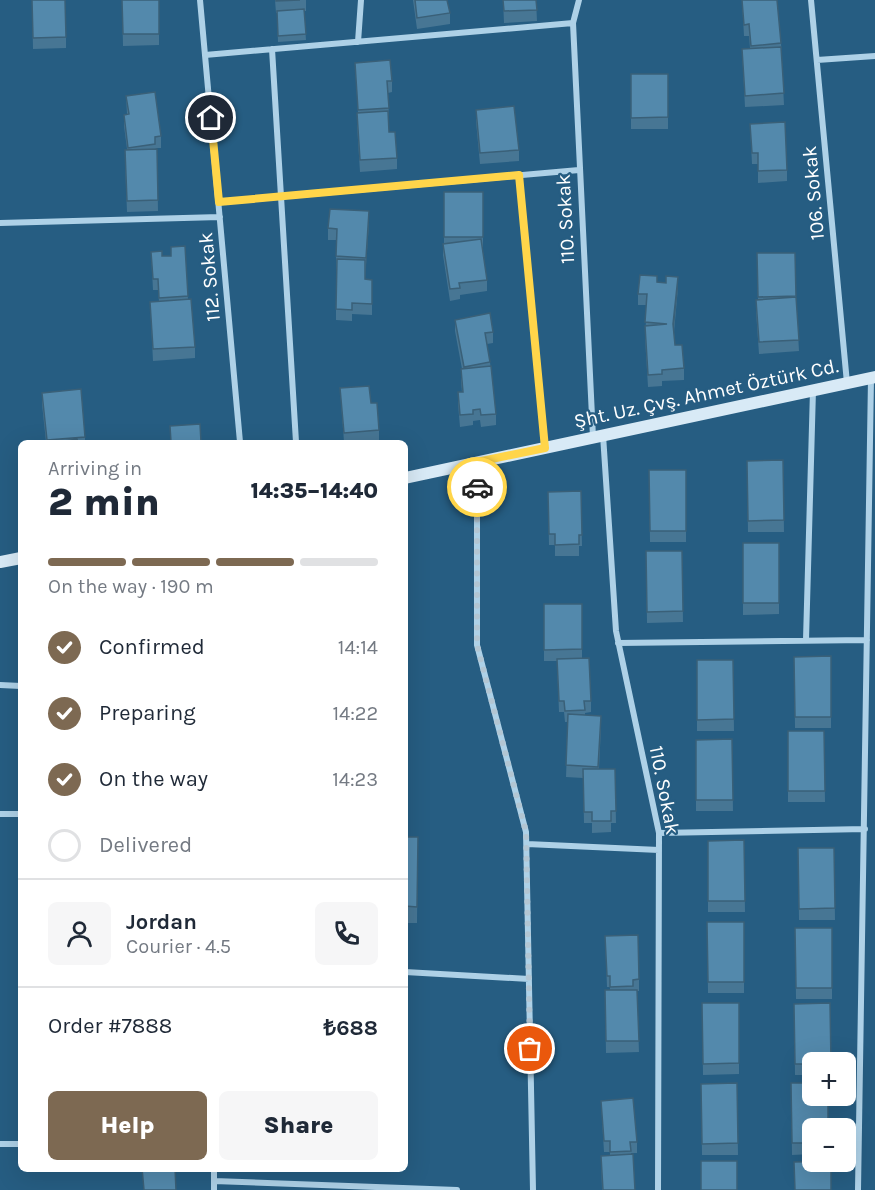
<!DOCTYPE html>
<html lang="en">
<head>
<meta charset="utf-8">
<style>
  :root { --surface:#fff; --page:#f6f6f7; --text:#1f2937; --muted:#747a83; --line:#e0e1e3; --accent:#7d6952 }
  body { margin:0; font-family:Karla,sans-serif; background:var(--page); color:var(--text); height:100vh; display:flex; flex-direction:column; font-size:22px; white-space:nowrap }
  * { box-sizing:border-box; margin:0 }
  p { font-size:20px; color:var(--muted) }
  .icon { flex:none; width:33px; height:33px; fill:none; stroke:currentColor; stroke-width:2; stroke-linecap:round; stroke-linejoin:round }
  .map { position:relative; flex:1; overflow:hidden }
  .panel { position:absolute; left:18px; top:440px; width:390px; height:732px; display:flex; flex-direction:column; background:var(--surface); border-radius:9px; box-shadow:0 6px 24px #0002 }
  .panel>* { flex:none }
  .controls { position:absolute; left:802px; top:1052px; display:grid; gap:12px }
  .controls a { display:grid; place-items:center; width:54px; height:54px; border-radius:9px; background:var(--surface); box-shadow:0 6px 24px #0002; font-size:30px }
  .pin { position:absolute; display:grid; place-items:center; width:51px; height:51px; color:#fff; margin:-26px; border:3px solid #fff; border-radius:50%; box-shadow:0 2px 6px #0007 }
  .courier { position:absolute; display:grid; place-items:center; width:60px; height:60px; margin:-30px; border:4px solid #ffd54a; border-radius:50%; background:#fff; color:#222; box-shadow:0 2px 8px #0007 }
  .overview em { font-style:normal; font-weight:800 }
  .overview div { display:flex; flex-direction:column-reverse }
  .overview { display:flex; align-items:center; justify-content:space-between; height:102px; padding:0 30px }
  h1 { font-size:39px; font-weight:800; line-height:45px }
  .bar { display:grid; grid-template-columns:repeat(4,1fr); gap:9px 6px; align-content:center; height:72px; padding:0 30px }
  .bar i { height:8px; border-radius:4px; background:var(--line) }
  .bar .active { background:var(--accent) }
  .bar p { grid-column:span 4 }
  .line { display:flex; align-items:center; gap:15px; padding:0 30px; border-top:2px solid var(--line) }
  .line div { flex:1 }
  .round { display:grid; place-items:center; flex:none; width:63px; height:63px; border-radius:9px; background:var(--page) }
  ol { padding:0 30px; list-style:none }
  li { display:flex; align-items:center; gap:18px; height:66px }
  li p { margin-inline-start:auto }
  li .icon { padding:6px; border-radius:50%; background:var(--accent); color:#fff; stroke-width:4 }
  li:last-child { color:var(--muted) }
  li i { width:33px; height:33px; border:3px solid var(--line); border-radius:50% }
  .primary-button { display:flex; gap:12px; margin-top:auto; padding:12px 30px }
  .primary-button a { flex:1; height:69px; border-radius:9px; background:var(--accent); color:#fff; font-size:24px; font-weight:800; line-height:69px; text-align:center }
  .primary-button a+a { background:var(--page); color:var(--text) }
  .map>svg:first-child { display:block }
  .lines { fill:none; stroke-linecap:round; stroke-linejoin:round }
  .street { stroke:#aed1e7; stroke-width:6 }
  .secondary { stroke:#d8eaf6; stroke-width:12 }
  .wall { fill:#477694 }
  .shaded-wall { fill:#3a6078 }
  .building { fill:#5389ac; stroke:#3a6078; stroke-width:1.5 }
  .done { stroke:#b3c6d3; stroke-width:6; stroke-dasharray:0 10.8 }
  .route { stroke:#ffd54a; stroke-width:8 }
  .labels { text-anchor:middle; stroke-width:4.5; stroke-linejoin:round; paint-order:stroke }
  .street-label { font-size:20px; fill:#fff; stroke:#265d82 }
</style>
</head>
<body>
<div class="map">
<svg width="875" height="1190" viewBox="0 0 875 1190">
  <rect width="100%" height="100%" fill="#265d82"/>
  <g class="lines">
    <!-- street -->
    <path class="street" d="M200 0 240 442
      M579 0 573 23 593 437
      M811 0 847 383
      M358 42 361 0
      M272 49 296 442
      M205 55 573 23
      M817 60 875 56
      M519 175 545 448
      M219 202 579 170
      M0 223 220 217
      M603 435 616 631 659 833 658 1190
      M477 462V645L526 832 533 1190
      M806 640 813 390
      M618 643 867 640
      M0 685 21 686
      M0 814H21
      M659 833 865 829
      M527 844 659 850
      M405 972 529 979
      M0 1144H21
      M214 1181 457 1190
      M214 1190V1168
      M858 1190 871 378"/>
    <!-- secondary -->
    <path class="secondary" d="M405 478 875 377
      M0 562 21 558"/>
  </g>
  <!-- wall -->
  <path class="wall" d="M32 0 66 37V48L33 49Z
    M122 0H159V45L123 46Z
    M275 0H306V11H304L306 40 278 42 277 13H276Z
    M413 0H447L450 13V24L417 29Z
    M503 0H536L537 21 504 23Z
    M742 0 781 43 784 105 745 107 742 49 750 48 749 36H744Z
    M355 63 392 81V92L388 93 389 119V132L397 158V169L360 172 357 124V113H358Z
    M631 74H668V129H631Z
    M126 96 161 136V148H155L157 149 158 211 127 212 125 161 127 149 124 126V115L127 114Z
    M476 110 519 150V161L480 164 476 121Z
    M750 124 787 170V181L758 183V164H752Z
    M444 192H483V248H482L487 280V291L460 295V299L450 301 443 255V244H444Z
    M369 223 365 279 372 280V315L352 314V321L336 320V240H328V228Z
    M185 246 188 299 195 347V358L153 361 150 302 159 301 158 290H153L151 252 162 256H171Z
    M757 253H795L796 297 799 351 759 354 756 311V300H758Z
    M657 282 678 288 674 332 675 345 684 368V380L662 381V386L648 387 645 337 647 305H638V294Z
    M455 320 493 332V343L487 344 490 362 496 414V425L481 427 480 420 473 421V425L460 427 458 404V392H462L461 381V369H462L455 331Z
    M340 388 379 430V442H344Z
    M42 393 85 437V442H46L42 404Z
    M783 460 784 532H748L747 461Z
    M649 470H686V542H650Z
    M581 491 582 546H579V556H555V545H549L548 492Z
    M743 543H779V614L743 615Z
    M646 551H682L683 622 647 623Z
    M544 604H582V658L591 701V712L585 713V715L601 727 599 769H615L616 823H611V832L592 833V823H584L583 778 566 777 568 722H565L564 712H559L557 661H544Z
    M831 656V728H795L794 657Z
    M697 660H733L734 731H697Z
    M788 731H824L825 802H788Z
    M732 739 733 811H696V740Z
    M405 837H418L417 923H405Z
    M744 840 745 912H708V841Z
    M798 848H834L835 920H799Z
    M707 922H744V993H708Z
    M795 928H832V999H796Z
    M605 936 639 979V991H637L639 1052 606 1053 605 990H610V987H607Z
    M702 1003H739V1074L703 1075Z
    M794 1004 813 1062V1075H795Z
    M737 1083 738 1155H702L701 1084Z
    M791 1083 813 1128V1154L792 1155Z
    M601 1101 637 1142V1153H631L635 1190H602L601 1156 610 1155V1152H604Z
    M255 1168H342V1171L255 1169Z"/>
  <!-- shaded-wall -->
  <path class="shaded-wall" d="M369 211V223L366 269V258Z
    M678 277V288L673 336V324Z"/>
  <!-- building -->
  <path class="building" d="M32 0H65L66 37 33 38Z
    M122 0H159V34H123Z
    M276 0H300L276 1Z
    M415 0H447L450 13 417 18Z
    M503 0H536L537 10 504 11Z
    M742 0H777L781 43 751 46 749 24 744 25Z
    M304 9 306 34 278 36 277 11Z
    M781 47 784 93 745 96 742 49Z
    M390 60 392 81H387L389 108 358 110 355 63Z
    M631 74H668V117L631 118Z
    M155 92 161 136 155 137V144L128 148 124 115 129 114 126 96Z
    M514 106 519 150 480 153 476 110Z
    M388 111 389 132H395L397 158 360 160 357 113Z
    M785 122 787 170 758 171V153H752L750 124Z
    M157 149 158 200 127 201 125 150Z
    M444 192H483V237H444Z
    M330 209 369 211 366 258 336 256 337 229 328 228Z
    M481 239 487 280 459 283 460 288 450 289 443 244Z
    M185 246 188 296 159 298 158 279H153L151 252 162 251V256H171V247Z
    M757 253H795L796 296 758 297Z
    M337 259 365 260V279L372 280V304L352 303V310L336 309Z
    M640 275 657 276V282L666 283V276L678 277 673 324 675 345H682L684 368 662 370V374L648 375 645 326 667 324 645 322 647 294H638Z
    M796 297 799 340 759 342 756 300Z
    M191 299 195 347 153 349 150 302Z
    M490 313 493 332 485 333 490 362 464 367 455 320Z
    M491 366 496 414 481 415 480 409 473 410V414L460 415 458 392H463L461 369Z
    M369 386 371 403H377L379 430 344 433 340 388Z
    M81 389 85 437 47 440 42 393Z
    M200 424 201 442H171L170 426Z
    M77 439 78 442H57Z
    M783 460 784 520 748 521 747 461Z
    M649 470H686V531H650Z
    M581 491 582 535H579V544L555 545V534H549L548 492Z
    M743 543H779V603H743Z
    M646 551H682L683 611 647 612Z
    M544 604H582V649L544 650Z
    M831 656V717H795L794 657Z
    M589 658 591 701H584L585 710 565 711 564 701H559L557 659Z
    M697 660H733L734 719 697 720Z
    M568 714 601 716 598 767 566 765Z
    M788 731H824L825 791H788Z
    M732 739 733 800H696V740Z
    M583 769H615L616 811H611V821H592V812H584Z
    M405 837H418L417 907 405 906Z
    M744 840 745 901H708V841Z
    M798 848H834L835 908 799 909Z
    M707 922H744V982H708Z
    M795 928H832V988H796Z
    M638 935 639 979 633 980V986L610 987V976H607L605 936Z
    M605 990H637L639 1041H606Z
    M702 1003H739V1063L703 1064Z
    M830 1003 831 1062H813V1064H795L794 1004Z
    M737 1083 738 1143 702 1144 701 1084Z
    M791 1083H813V1095H828V1128H813V1143H792Z
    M633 1098 637 1142H630L631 1151 610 1152V1141H604L601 1101Z
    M633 1154 635 1190H603L601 1156Z
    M701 1161H737V1190H701Z
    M831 1161V1190H795L794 1162Z
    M142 1168H175L176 1190H144Z"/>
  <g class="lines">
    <!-- done -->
    <path class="done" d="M477 487V645L526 832 530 1049"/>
    <!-- route -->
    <path class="route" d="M211 118 219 202 519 175 545 448 477 462V487"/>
  </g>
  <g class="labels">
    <!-- street labels -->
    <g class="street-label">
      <text transform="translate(813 193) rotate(-95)" y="7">106. Sokak</text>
      <text transform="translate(565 219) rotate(-93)" y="7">110. Sokak</text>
      <text transform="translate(209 277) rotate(-95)" y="7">112. Sokak</text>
      <text transform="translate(706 393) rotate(-12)" y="7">Şht. Uz. Çvş. Ahmet Öztürk Cd.</text>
      <text transform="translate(665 790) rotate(79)" y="7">110. Sokak</text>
    </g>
  </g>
</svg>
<div class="controls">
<a>+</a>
<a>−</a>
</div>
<div class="pin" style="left:530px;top:1049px;background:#ea580c"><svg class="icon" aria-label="bag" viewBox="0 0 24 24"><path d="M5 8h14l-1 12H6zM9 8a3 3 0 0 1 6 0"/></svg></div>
<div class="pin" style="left:211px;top:118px;background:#1f2937"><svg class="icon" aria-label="home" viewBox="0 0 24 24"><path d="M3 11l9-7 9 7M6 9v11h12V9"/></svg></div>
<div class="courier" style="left:477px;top:487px"><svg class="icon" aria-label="car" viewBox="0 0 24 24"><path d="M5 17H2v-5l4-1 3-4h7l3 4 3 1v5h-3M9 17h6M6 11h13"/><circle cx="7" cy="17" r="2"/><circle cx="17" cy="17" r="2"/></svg></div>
<section class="panel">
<div class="overview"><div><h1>2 min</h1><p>Arriving in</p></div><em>14:35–14:40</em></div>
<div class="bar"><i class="active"></i><i class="active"></i><i class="active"></i><i></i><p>On the way · 190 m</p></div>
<ol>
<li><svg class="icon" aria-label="check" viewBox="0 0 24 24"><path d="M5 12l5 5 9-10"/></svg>Confirmed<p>14:14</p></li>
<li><svg class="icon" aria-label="check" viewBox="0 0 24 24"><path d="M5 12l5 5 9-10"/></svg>Preparing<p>14:22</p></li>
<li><svg class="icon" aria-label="check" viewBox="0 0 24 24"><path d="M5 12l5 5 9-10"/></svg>On the way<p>14:23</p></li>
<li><i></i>Delivered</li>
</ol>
<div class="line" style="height:108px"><a class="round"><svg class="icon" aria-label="person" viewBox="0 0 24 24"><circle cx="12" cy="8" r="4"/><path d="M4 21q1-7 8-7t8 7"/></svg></a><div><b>Jordan</b><p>Courier · 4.5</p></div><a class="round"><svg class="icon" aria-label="phone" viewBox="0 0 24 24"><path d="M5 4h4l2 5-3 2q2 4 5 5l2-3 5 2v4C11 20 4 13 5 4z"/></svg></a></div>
<div class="line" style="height:78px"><div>Order #7888</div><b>₺688</b></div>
<div class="primary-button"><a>Help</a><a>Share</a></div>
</section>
</div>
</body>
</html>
